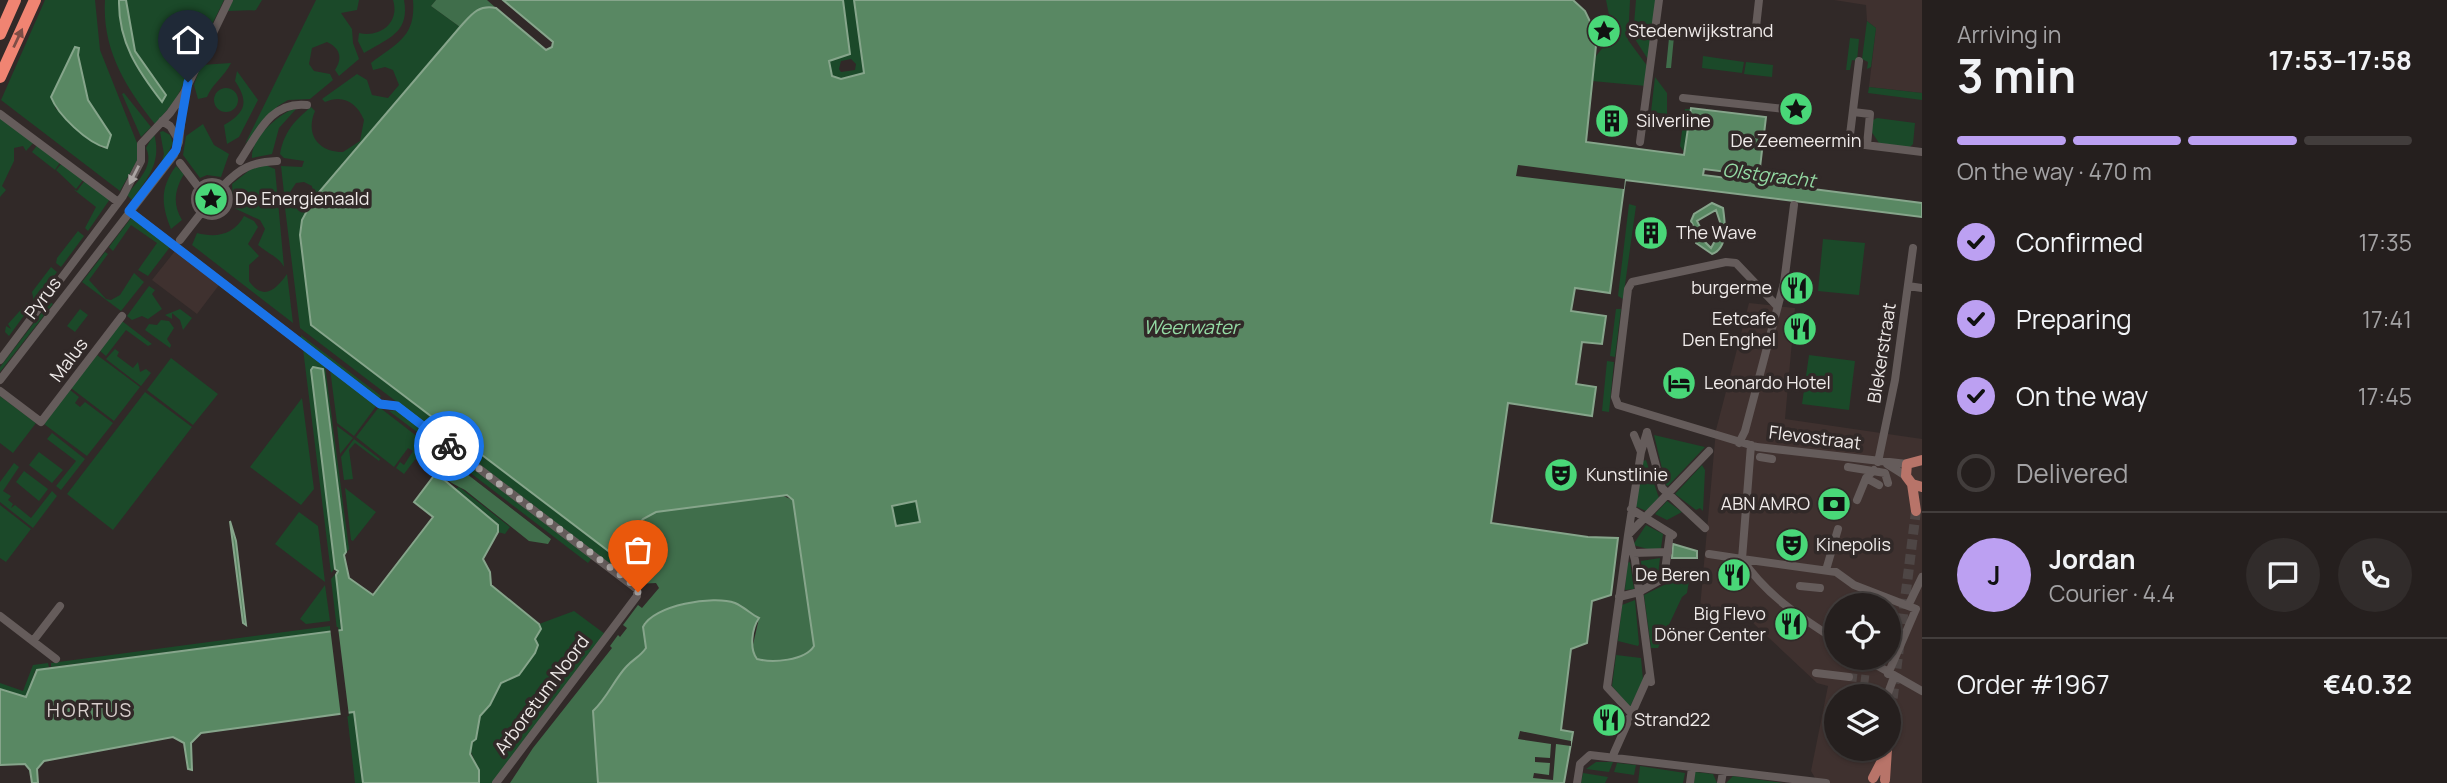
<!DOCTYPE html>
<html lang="en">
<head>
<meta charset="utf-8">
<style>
  :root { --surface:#251f1e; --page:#312c2b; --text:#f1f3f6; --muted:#a3a2a4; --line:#423d3c; --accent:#bca0f2 }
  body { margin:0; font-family:Manrope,sans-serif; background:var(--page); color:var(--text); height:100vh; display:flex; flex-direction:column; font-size:26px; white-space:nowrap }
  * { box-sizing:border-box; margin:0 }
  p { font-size:23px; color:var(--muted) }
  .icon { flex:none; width:38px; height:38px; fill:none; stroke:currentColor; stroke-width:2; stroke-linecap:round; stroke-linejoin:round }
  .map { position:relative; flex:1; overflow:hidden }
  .sheet { display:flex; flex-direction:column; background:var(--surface); width:525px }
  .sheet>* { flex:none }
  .tools { position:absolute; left:1824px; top:593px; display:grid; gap:14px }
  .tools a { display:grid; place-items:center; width:77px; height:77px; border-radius:50%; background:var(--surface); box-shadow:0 2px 5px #0004,0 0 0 2px var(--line); font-size:35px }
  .pin { position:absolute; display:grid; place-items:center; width:60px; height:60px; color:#fff; margin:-72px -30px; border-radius:50% 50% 50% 0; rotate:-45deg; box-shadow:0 0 7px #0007 }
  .pin .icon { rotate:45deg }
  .courier { position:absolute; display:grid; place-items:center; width:70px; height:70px; margin:-35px; border:5px solid #1a73e8; border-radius:50%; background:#fff; color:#222; box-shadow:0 2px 9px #0007 }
  .overview em { font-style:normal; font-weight:700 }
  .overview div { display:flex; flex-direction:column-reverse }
  .overview { display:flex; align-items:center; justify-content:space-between; height:119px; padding:0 35px }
  h1 { font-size:46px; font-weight:700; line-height:52px }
  .bar { display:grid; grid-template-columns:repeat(4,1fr); gap:10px 7px; align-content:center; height:84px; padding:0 35px }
  .bar i { height:9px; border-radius:5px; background:var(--line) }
  .bar .current { background:var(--accent) }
  .bar p { grid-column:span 4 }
  .line { display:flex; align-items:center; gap:18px; padding:0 35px; border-top:2px solid var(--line) }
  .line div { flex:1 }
  .round { display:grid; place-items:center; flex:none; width:74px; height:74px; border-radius:37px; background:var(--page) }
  ol { padding:0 35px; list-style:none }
  li { display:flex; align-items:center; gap:21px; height:77px }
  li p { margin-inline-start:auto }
  li .icon { padding:7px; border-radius:50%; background:var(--accent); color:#111; stroke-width:4 }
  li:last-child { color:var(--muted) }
  li i { width:38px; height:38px; border:4px solid var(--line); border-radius:50% }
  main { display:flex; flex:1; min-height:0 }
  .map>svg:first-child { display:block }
  .built { fill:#3f312f; fill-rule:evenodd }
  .green { fill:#1b4929; fill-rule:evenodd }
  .forest { fill:#406e4b }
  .water { fill:#598863; stroke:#86a58b; stroke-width:2; fill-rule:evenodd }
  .pier { fill:#312928 }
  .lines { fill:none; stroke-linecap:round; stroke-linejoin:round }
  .minor-tunnel { stroke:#4e4645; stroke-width:8; stroke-dasharray:8 4; stroke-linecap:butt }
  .major-tunnel { stroke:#4e4645; stroke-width:10; stroke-dasharray:10 5; stroke-linecap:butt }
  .minor { stroke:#655c5b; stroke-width:8 }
  .major { stroke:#b87469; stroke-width:10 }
  .highway { stroke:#f08472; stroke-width:12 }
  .oneway { fill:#7d4d46 }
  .oneway2 { fill:#aaa3a2 }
  .done { stroke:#aca6a5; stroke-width:7; stroke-dasharray:0 12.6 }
  .route { stroke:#1a73e8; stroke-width:9 }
  .labels { text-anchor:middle; stroke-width:7; stroke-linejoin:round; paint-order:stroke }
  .poi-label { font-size:18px; fill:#efeae9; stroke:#312928; text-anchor:start }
  .street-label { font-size:18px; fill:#efeae9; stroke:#312928 }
  .water-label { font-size:19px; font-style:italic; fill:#94dba4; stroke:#312928 }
  .neighbourhood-label { font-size:19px; letter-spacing:2px; fill:#d9cfcd; stroke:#312928 }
</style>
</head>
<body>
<main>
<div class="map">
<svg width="1922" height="783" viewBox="0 0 1922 783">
  <rect width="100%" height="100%" fill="#312928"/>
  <!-- built -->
  <path class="built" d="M1834 0H1922V93L1869 87 1876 28 1867 21 1866 5Z
    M175 251 219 285 197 314 152 280Z
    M1749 303 1795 308 1785 419 1922 439V783H1818L1811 771 1828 686 1817 683 1752 622 1700 608 1716 430ZM1836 606H1888V658H1836ZM1836 696H1888V749H1836Z"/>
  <!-- green -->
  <path class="green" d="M45 0H95L100 50 139 148V157L120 191 1 100ZM79 48 78 55 88 100 111 135 102 148 55 108Z
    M105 0H119C118 42 137 70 162 102L166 95 135 51 126 0H224L175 101 155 124C125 87 102 49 105 0Z
    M233 0H262L256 10 227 11Z
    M316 0H359L357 10 341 13 352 29 353 43 359 59 339 76 335 70C343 58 340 48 327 42L312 48 309 64 314 71 330 74 333 80 310 99 288 100 278 106 245 144Z
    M393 0H404C410 33 388 38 364 53L358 41 359 33C381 38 400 22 393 0Z
    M413 0H436L431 6 460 27 314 198 312 186 304 182 296 183 290 192 284 193 281 166 302 167 304 161 284 158 280 154C284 132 294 121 311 107L315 111C305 134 318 152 343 152L360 141 364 120C357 103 343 94 325 102L322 99 357 74 367 80 372 95 388 98 399 85 393 70 385 67 373 70 371 63C397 43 416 37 413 0Z
    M843 0H854L864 74 841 79 832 76 829 61 850 53ZM851 59 856 64 855 70 841 72 839 69 841 61Z
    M1606 0H1630L1628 40 1648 67 1646 86 1592 81 1596 56 1613 35Z
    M1636 0H1657L1649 61 1633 36Z
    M1867 21 1876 28 1871 67 1867 69 1868 62 1862 59Z
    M1850 38 1859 39 1857 61 1852 60 1850 70H1846Z
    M1703 56 1744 62 1742 73 1702 68Z
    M1746 62 1773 65 1772 77 1744 74Z
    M231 63C224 77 212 84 207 97L198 99 194 85 201 65Z
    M237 71 258 100 239 137 227 144 224 125C246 112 249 102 235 81Z
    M1655 77 1667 93V114L1651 112Z
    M1869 87 1922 93V100L1868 93Z
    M214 100a12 12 0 1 1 24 0a12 12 0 1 1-24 0Z
    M124 93 151 127 141 137 122 94Z
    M297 108 279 128 272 154 252 158C250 139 280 112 297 108Z
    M1685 109H1691L1685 153 1680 146Z
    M0 117 35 141 26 151 23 146 14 148V161L2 186 6 190 0 197Z
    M1877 118 1915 123 1913 144 1909 148 1879 143 1871 131 1873 120Z
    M203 124 214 145 229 154 221 177 207 175 200 178 183 155 186 136Z
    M163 131 170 135 173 143 159 171 164 154 160 132Z
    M154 134C162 162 148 178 132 200L127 195C137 181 155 166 146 148Z
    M38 144 61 161 55 170 32 152Z
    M62 163 84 179 76 189 56 170Z
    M265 165 275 169 284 267C279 257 267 253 258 245L265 229 260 220 234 208 232 184 251 169Z
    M176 166 184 174C175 189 172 204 182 220L171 229C161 204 160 188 176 166Z
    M85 180 110 199 88 231 85 228 96 207 73 189 77 191Z
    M291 198 301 206 312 201 302 220 311 325 611 554 620 549 609 564 300 328 284 200Z
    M1629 204 1636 206 1623 299 1618 296Z
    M244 216 254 221 258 227 248 244 259 256 249 265V281C264 303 278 287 287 274L293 323 192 245 197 233C216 238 234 235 244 216Z
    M131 218 170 247 148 276 138 270 157 243 131 225 113 251 109 247Z
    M78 231 84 236 61 267 56 263 57 258Z
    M1823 239 1865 243 1859 295 1818 291Z
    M105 252 108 254 89 280 106 299 111 300 120 295 134 273 144 282 121 311 82 282Z
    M51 267 57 272 34 302 32 292Z
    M149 286 155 290 152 294 162 309 148 319 142 316 132 320 127 316Z
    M50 302 53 304 0 372V367Z
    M27 303 31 306 9 336 5 332 6 326 11 329 8 324Z
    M80 309 88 315 75 332 67 326Z
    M180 309 192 318 183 330 180 320 172 313V319L165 315Z
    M1616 309H1621L1615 357 1610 356Z
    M161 320 169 321 174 328 167 339 171 345 170 348 145 330 149 324 157 325Z
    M122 321 152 344 148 346 126 330 106 356 100 351Z
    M301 335 381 396 379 399 301 340Z
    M115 349 119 352 117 356 133 368 138 362 140 372 146 369 151 373 141 386 106 359Z
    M303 349 325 366 349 549 344 556 323 370 313 367 311 370 335 568 331 573Z
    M97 355 140 387 114 421 71 388Z
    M1809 355 1855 361 1849 410 1802 404Z
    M171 358 218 394 193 425 147 390Z
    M1607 361 1614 362 1609 412 1602 411Z
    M330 369 377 405 354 436 337 423Z
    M70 390 79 397 75 403 80 407 85 402 113 423 87 456 44 424Z
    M145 392 192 427 113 530 67 494Z
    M0 396 36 423 13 453 0 443Z
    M302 398 314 489 301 505 250 467Z
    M379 407 427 444 404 474 396 468 400 462 404 465 413 451 408 448 394 467 356 437Z
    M398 410 433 437 429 441 389 411Z
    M337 426 353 438 340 454Z
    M52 433 85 459 61 490 56 486 76 461 47 439Z
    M1654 435 1705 447 1668 486 1666 485Z
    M354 439 380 459 379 461 355 443 349 450 353 479 344 480 341 457Z
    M438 441 592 558 588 563 434 445Z
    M39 452 63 470 52 483 29 465Z
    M1646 460 1659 498 1646 511 1635 506 1643 461Z
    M14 463 19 467 3 491 11 496 8 500 13 504 11 508 15 505 31 518 52 491 57 496 33 528 0 502V482Z
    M1702 465 1705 470 1703 511 1700 508 1696 510 1675 494Z
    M24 471 48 489 39 501 16 482Z
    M459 487 510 527 505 534 498 532 496 523 456 492 455 489Z
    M345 488 376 512 353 541 351 540Z
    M916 501 920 522 896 527 892 506Z
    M1667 501 1682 512 1667 520 1655 514Z
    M0 505 31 529 6 562 0 558Z
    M299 512 318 526 325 582 275 544Z
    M1646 525 1663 534 1661 548 1651 550 1633 545Z
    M1660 558 1658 575 1643 582 1641 561Z
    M1630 562 1634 589 1625 590 1627 563Z
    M1691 568 1687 593 1682 597 1658 648H1651L1644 595 1676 579 1677 569H1681V577L1684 576 1685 569Z
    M338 571 336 575 342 630H337L331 579Z
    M325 585 330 621 306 624 300 619Z
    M1635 600 1639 644 1638 646 1618 641 1622 605Z
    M574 611 605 634 493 783H479V770L469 748 476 739 480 716 490 705 501 683 519 675 535 653 538 645 535 639 541 629 539 624Z
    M330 626 331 631 51 667V663Z
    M1616 655 1641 658 1643 680 1630 707 1612 686Z
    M48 663 49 667 35 671 26 697 0 689V683L23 691 33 665Z
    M354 711 363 783H355L347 713Z
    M1596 762H1613L1609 772 1586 769Z
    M1617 763 1636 765 1634 775 1614 772Z
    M1640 766 1685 773 1683 783H1638Z
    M1695 772 1713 774 1717 783H1694Z
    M1583 773 1608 777 1605 783H1581Z
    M1733 776 1783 783H1726Z"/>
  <!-- forest -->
  <path class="forest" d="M436 0H487L496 8C478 4 471 15 460 27L431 6Z
    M1675 26 1671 68H1666L1670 28Z
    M432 447 551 539 548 544 529 541 465 490C449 482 437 474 423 461Z
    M781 495 793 500 814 646C805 661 773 663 757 659L752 649 759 618 735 603 717 600 668 609 644 623 646 648 638 659 620 674 605 700 593 711 598 783H510L533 748 612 648 610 646 618 635 620 637 627 628 623 625 638 605 642 608 659 588 656 583 636 584 609 564 643 519 656 512Z"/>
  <!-- water -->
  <path class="water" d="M119 0H126L135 51 166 95 162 102C138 71 118 42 119 0Z
    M503 0H843L850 54 829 61 832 76 841 79 864 73 854 0H1573L1585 11 1597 36 1586 142 1684 155 1691 108 1766 117 1759 176 1704 169 1703 175 1922 203V217L1625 180 1610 293 1575 288 1571 311 1606 316 1602 344 1582 342 1576 384 1596 387 1592 416 1508 403 1491 523 1588 537 1618 538 1611 595 1592 601 1587 643 1571 649 1561 730 1573 732 1564 783H598L593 711C607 698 614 680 626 667 633 659 640 657 646 648L643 627C653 605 714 595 735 603 744 607 751 614 759 618 752 628 749 649 757 659 772 663 805 661 814 646L793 500 787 495 656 512 643 519 615 556 311 325 300 235 302 220 314 198 460 27C471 15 478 4 496 8L546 50 552 47 553 42ZM916 501 920 522 896 526 892 506Z
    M75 47 79 48 78 55 88 100 111 135 107 148C87 143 58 115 51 97Z
    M1712 203 1723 208C1725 222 1729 248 1712 254L1696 243V232L1691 221 1694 214ZM1716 210 1722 228 1711 248 1702 239V231L1697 221Z
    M313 367 323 369 346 552 344 555 349 578 373 595 433 517 414 502 436 473 498 525V532L483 559 490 572 491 585 539 624 541 629 535 639 538 645 535 653 519 675 501 683 490 705 480 716 476 739 472 742 470 754 479 770V783H363L354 712 201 733 191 743 192 770 188 769 184 743 173 737 44 761 37 769 38 783H32L30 770 25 764 0 765V689L26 697 37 670 342 630 336 575 338 571 335 569 311 370Z
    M230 521 236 541 246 625 243 623Z
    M1673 544 1697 551V558H1672Z"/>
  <!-- pier -->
  <path class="pier" d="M1518 165 1625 179 1624 189 1516 176Z
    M330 627H338L349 716 341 717Z
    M1520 731 1571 741V746L1556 744 1553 780 1533 778 1534 773 1549 775 1550 763 1535 762V757L1550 758 1551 744 1518 739Z"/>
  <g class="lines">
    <!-- minor-tunnel -->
    <path class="minor-tunnel" d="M1849 677 1872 680"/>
    <!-- major-tunnel -->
    <path class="major-tunnel" d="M1889 728 1916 511"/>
    <!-- minor -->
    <path class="minor" d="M1755 36 1759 0
      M1859 61 1849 143 1922 152
      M1683 98 1802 111
      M1853 112 1870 114 1867 145
      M0 114 118 202
      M162 121 170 126 178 139
      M1640 142 1659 0
      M240 161C258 134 270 101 307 105
      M180 163 199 188
      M195 199a17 17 0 1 1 34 0a17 17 0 1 1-34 0Z
      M223 186C240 168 252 162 277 161
      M129 211 380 404 397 406 637 589V596L496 783
      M180 240 201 213
      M1908 286 1922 288
      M1777 306 1736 263 1726 262 1632 282 1628 289 1615 397 1618 405 1757 447 1907 464
      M0 360 123 196 141 161V144L170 113 184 93 229 0
      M0 380 174 155 179 142 184 96
      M0 391 41 422 122 316
      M1647 432 1641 452 1628 535 1635 560 1651 682
      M1647 432 1662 488 1705 528
      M1634 435 1641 452
      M1739 443 1745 431 1784 283 1794 205
      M1760 457 1772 459
      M1878 462 1895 380 1913 248
      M1887 464 1906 476
      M1848 467 1885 473 1888 483
      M1866 478 1879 485
      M1857 500 1866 478 1874 470
      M1631 509 1673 535
      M1633 553 1668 552
      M1709 554 1742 559 1751 445
      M1742 559 1836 572 1854 585 1916 609 1888 674
      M1742 559C1766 595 1800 617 1836 640
      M1826 570 1838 529
      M1800 586 1820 588
      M1619 597 1639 592 1664 578 1670 533
      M1908 606 1922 577
      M0 616 56 659
      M33 641 60 606
      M1864 658 1922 691
      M1816 673 1849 677
      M1887 696 1894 677
      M1633 715 1607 687 1628 535 1709 451
      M1868 750 1869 749
      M1614 753 1648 677
      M1577 783 1580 764 1590 755 1826 783
      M1690 783 1692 768
      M1721 783 1723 772"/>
    <!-- major -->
    <path class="major" d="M1922 460 1907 464 1906 476 1912 484 1922 487
      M1912 484 1916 511
      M1888 731 1889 728
      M1873 778 1887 751
      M1885 780 1887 749"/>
    <!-- highway -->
    <path class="highway" d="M0 34 15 0
      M0 77 35 0"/>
  </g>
  <!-- one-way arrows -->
  <defs><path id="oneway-solid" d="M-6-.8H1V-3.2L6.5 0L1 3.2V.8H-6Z" transform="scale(1.75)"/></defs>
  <use class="oneway" href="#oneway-solid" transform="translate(18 38) rotate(-65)"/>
  <use class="oneway2" href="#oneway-solid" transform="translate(134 175) rotate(117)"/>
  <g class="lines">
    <!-- done -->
    <path class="done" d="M449 446 635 586 638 592"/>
    <!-- route -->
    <path class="route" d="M188 82 176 150 129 211 380 404 397 406 449 446"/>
  </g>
  <!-- icons -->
  <defs>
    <g id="sight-disc" transform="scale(1.75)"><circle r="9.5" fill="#49d778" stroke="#312928"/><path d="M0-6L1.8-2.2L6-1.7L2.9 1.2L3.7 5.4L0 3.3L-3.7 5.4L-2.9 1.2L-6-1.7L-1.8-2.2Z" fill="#111"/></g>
    <g id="building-disc" transform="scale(1.75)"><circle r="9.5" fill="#49d778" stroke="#312928"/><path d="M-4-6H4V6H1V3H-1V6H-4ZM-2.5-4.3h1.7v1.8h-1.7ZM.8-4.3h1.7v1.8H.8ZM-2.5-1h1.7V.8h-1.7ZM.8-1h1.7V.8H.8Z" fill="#111"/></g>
    <g id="restaurant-disc" transform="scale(1.75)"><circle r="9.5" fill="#49d778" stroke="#312928"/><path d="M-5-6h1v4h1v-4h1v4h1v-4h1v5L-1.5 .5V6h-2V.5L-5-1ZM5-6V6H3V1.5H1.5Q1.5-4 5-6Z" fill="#111"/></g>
    <g id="hotel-disc" transform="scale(1.75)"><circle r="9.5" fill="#49d778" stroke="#312928"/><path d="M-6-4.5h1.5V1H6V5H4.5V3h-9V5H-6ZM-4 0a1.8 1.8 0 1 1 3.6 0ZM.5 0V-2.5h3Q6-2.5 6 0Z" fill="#111"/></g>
    <g id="theatre-disc" transform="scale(1.75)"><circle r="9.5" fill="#49d778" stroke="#312928"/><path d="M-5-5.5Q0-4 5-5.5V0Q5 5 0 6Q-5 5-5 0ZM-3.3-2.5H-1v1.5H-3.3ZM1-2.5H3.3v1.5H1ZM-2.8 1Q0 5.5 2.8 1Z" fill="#111"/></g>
    <g id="bank-disc" transform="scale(1.75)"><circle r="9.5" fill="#49d778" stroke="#312928"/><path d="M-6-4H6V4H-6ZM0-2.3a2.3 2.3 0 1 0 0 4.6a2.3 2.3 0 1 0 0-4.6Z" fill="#111"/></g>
  </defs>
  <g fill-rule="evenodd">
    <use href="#sight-disc" x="1604" y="31"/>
    <use href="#sight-disc" x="1796" y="109"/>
    <use href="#building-disc" x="1612" y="121"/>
    <use href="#sight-disc" x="211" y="199"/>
    <use href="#building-disc" x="1651" y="233"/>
    <use href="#restaurant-disc" x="1797" y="288"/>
    <use href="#restaurant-disc" x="1800" y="329"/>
    <use href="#hotel-disc" x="1679" y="383"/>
    <use href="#theatre-disc" x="1561" y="475"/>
    <use href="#bank-disc" x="1834" y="504"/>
    <use href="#theatre-disc" x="1792" y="545"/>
    <use href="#restaurant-disc" x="1734" y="575"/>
    <use href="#restaurant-disc" x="1791" y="624"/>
    <use href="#restaurant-disc" x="1609" y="720"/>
  </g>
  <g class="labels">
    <!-- poi labels -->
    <g class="poi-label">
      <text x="1628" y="37">Stedenwijkstrand</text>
      <text x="1636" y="127">Silverline</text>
      <text x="1796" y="147" text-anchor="middle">De Zeemeermin</text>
      <text x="235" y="205">De Energienaald</text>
      <text x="1676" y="239">The Wave</text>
      <text x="1772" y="294" text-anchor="end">burgerme</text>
      <text x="1776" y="325" text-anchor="end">Eetcafe<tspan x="1776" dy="21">Den Enghel</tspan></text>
      <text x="1704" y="389">Leonardo Hotel</text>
      <text x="1586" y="481">Kunstlinie</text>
      <text x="1810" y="510" text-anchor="end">ABN AMRO</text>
      <text x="1816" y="551">Kinepolis</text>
      <text x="1710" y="581" text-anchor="end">De Beren</text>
      <text x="1766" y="620" text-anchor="end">Big Flevo<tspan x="1766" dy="21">Döner Center</tspan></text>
      <text x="1634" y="726">Strand22</text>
    </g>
    <!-- street labels -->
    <g class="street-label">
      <text transform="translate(43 298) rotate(-53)" y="6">Pyrus</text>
      <text transform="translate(1882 353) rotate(-81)" y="6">Blekerstraat</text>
      <text transform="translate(69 360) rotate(-53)" y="6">Malus</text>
      <text transform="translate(1815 438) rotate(7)" y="6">Flevostraat</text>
      <text transform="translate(542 695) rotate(-53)" y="6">Arboretum Noord</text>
    </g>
    <!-- water labels -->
    <g class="water-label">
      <text transform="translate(1769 175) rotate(7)" y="7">Olstgracht</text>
      <text x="1191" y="334">Weerwater</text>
    </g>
    <!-- neighbourhood labels -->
    <g class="neighbourhood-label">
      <text x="90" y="717">HORTUS</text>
    </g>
  </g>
</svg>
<div class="tools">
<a><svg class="icon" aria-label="locate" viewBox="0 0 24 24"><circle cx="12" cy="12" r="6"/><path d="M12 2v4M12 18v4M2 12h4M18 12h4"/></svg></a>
<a><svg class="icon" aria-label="layers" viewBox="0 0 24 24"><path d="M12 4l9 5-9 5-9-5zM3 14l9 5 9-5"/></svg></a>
</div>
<div class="pin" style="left:638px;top:592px;background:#ea580c"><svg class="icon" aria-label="bag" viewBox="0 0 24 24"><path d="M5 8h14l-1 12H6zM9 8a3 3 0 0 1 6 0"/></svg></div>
<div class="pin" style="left:188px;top:82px;background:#1f2937"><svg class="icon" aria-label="home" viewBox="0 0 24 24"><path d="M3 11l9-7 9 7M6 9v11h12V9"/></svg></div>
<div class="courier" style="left:449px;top:446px"><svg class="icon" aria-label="bike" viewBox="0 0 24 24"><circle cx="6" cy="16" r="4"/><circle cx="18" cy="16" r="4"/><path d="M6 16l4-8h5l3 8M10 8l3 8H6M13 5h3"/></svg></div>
</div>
<section class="sheet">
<div class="overview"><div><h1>3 min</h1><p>Arriving in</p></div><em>17:53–17:58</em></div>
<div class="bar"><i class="current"></i><i class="current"></i><i class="current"></i><i></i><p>On the way · 470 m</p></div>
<ol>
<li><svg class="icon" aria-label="check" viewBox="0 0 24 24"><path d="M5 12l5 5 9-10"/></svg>Confirmed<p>17:35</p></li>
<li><svg class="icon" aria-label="check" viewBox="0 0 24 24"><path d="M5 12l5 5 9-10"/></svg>Preparing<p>17:41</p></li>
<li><svg class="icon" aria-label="check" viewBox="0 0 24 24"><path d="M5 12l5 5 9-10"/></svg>On the way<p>17:45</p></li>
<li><i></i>Delivered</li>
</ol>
<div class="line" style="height:126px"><b class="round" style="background:var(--accent);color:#111">J</b><div><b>Jordan</b><p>Courier · 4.4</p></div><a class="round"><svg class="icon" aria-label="chat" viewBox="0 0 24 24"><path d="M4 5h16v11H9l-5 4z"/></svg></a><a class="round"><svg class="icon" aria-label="phone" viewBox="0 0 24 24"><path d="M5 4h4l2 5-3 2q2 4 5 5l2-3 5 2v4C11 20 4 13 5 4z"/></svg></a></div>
<div class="line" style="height:91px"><div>Order #1967</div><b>€40.32</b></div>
</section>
</main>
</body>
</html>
